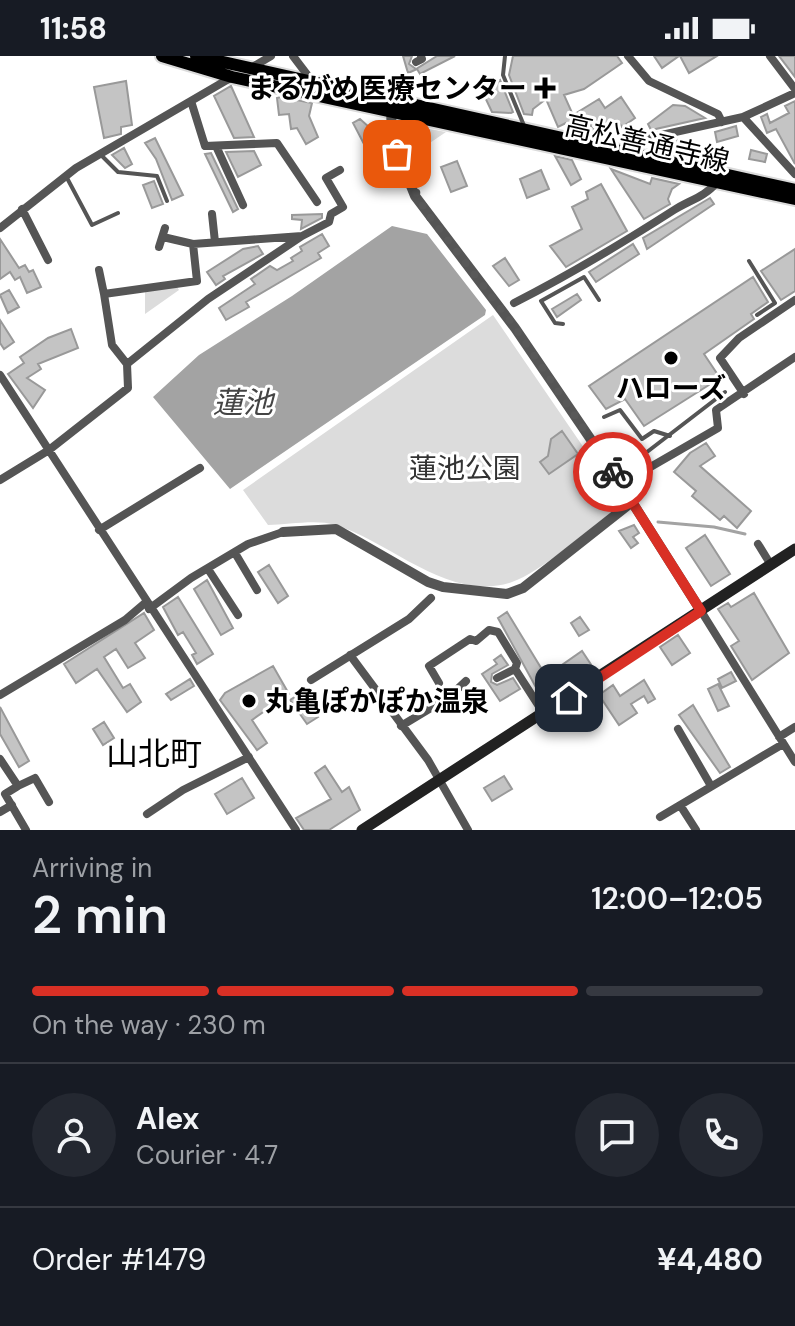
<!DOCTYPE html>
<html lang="en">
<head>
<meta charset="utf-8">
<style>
  :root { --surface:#171b24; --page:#242831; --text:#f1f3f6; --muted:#9ea1a6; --line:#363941; --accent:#d93025 }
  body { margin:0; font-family:"DM Sans","Noto Sans JP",sans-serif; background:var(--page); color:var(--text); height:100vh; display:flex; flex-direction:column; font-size:30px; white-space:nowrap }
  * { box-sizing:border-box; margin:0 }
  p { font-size:26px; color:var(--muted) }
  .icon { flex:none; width:44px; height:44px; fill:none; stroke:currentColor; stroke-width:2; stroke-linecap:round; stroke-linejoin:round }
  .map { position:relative; height:774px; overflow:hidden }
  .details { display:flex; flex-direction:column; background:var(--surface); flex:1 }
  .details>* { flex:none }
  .pin { position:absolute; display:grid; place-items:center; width:68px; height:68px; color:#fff; margin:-34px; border-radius:16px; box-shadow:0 4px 12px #0006 }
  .courier { position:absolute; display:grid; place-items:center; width:80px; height:80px; margin:-40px; border:6px solid #d93025; border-radius:50%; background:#fff; color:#222; box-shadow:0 2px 10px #0007 }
  .headline em { font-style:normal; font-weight:600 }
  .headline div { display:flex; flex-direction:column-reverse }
  .headline { display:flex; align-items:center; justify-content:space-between; height:136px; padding:0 32px }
  h1 { font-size:52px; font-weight:600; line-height:60px }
  .bar { display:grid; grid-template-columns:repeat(4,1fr); gap:12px 8px; align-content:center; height:96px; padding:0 32px }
  .bar i { height:10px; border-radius:6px; background:var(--line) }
  .bar .selected { background:var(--accent) }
  .bar p { grid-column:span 4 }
  .line { display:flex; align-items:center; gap:20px; padding:0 32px; border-top:2px solid var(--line) }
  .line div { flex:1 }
  .round { display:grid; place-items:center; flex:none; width:84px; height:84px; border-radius:42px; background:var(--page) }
  .status { display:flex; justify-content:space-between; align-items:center; height:56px; padding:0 40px; background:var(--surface); direction:ltr }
  .status svg { height:22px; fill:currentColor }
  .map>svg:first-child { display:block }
  .green { fill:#dcdcdc }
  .water { fill:#a3a3a3 }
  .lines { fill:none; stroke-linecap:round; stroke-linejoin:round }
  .stream { stroke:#a3a3a3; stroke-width:3 }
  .building { fill:#c4c4c4; stroke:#999; stroke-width:2 }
  .primary-casing { stroke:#dbdbdb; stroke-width:16 }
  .service { stroke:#555; stroke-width:4 }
  .minor { stroke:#555; stroke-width:8 }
  .tertiary { stroke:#555; stroke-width:10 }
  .secondary { stroke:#222; stroke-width:11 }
  .primary { stroke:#000; stroke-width:12 }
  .done { stroke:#595959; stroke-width:8; stroke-dasharray:0 14.4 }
  .route { stroke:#d93025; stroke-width:10 }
  .poi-dot { fill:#000; stroke:#fff; stroke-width:3 }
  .labels { text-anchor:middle; stroke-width:6; stroke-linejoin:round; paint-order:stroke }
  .poi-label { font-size:28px; font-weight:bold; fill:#000; stroke:#fff; text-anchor:end }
  .street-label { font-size:28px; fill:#000; stroke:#fff }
  .park-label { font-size:28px; fill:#333; stroke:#fff }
  .water-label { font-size:30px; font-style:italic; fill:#444; stroke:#fff }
  .quarter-label { font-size:32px; fill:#000; stroke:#fff }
</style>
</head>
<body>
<div class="status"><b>11:58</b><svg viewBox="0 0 49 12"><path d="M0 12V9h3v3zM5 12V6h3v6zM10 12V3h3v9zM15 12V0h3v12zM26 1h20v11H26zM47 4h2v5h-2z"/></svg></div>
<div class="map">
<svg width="795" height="774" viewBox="0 0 795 774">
  <rect width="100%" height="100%" fill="#fff"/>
  <!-- green -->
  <path class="green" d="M414 70 446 76 409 101 405 78Z
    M177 231 179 234 145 258V235Z
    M493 259 621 446 613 455C586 475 541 516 512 526 448 547 392 486 335 469 316 463 288 469 268 469L243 434Z"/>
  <!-- water -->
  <path class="water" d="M392 170 427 178 486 254 485 259 230 433 153 341 199 299 292 240Z"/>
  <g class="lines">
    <!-- stream -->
    <path class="stream" d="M658 466 714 471 745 478"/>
  </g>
  <!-- building -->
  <path class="building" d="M403 0H412L409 8 416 13 437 0H455L420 18 417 13 408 17Z
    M513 0H617L622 7 609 16 584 33 564 39 573 59 599 43 605 52 621 41 635 62 622 71 618 65 602 75H594L586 63 575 72 566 67 558 71 546 43 533 53 532 59 524 58 509 19Z
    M654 0H679L662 12Z
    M680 0H717L689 17Z
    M779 0H795V21Z
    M500 24 513 56 511 57 492 56 483 37Z
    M126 25 132 69 121 71V78L104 82 94 31Z
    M231 30 254 81 234 82 214 40Z
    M281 41 312 47 309 60 318 81 306 88 297 72 291 73 289 58 279 59 277 42Z
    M795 45V108L776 73 767 77 761 61 767 58 770 67 789 57 785 50Z
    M673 49 685 50 705 62 651 74 648 68Z
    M360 63 369 71 372 78 368 80 384 106 376 111 353 67Z
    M736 70 738 80 717 86 715 76Z
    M155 82 183 139 172 144 156 103 145 87Z
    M675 83 704 92 701 103 667 93 670 84Z
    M124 92 132 108 125 112 112 99Z
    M751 94 767 98 765 106 749 103Z
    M254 95 261 109 238 121 226 96Z
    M211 97 238 153 233 156 205 98Z
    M555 100 572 104 581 123 571 129Z
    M457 105 467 130 451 136 441 111Z
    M611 113 650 128 652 122 679 128 672 133 668 143 670 148 644 163Z
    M541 114 549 133 527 142 520 123Z
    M154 125 163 148 152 152 143 129Z
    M601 128 627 175 566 211 550 190 582 173 572 151 588 143 586 136Z
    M710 142 714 148 647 193 643 182Z
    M322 158V162L301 173 302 164 292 163V159Z
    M322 178 329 190 318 197 321 202 246 246 249 251 226 264 219 252 255 228 251 223 270 210 277 214 293 205 291 202 302 195 300 191Z
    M0 183 19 212 25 209 29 216 33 214 41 231 27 237 20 221 15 224 10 216 0 223Z
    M633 188 639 198 596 226 589 216Z
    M258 190 263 198 223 220 225 223 216 229 207 216 243 193Z
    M795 193V235L781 244 761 215Z
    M505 202 519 224 509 230 493 210Z
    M753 221 768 246 751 258 754 263 704 298 720 322 644 370 625 343 606 353 589 330Z
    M9 234 19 251 8 257 0 239Z
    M577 238 581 244 557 261 552 253Z
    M0 264 14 286 4 293 0 287Z
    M71 273 78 292 38 308 41 313 27 322 45 334 33 352 8 318 24 307 20 301 48 282Z
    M562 375 578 398 549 418 540 406 548 400 551 383Z
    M706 387 715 400 700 410 751 455 737 472 724 460 720 464 692 440 696 435 674 416 690 397Z
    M634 469 639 477 633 481 638 487 631 492 619 475Z
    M705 479 730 518 711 530 686 492Z
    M269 509 288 540 278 547 258 516Z
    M207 524 233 572 221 579 194 533Z
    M754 537 789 597 752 624 731 590 739 585 718 553 728 547 731 551Z
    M178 541 213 598 197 608 192 599 196 597 183 576 178 579 163 551Z
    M507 556 546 620 582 595 592 610 544 646 498 562Z
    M144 557 154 574 135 587 145 602 128 612 116 593 104 601 123 632 130 628 141 646 127 656 97 613 76 627 64 608Z
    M580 561 589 574 579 580 571 567Z
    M678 579 690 597 672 609 660 591Z
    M501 599 508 609 492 618 491 626 497 629 513 622 520 633 500 645 482 618 497 608 494 604Z
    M273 610 289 638 252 664 267 687 257 694 220 644 225 637Z
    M731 616 736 625 722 632 718 623Z
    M190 623 194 630 171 644 166 638Z
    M644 624 655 643 648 647 644 640 631 648 637 657 619 669 599 639 613 629 620 640Z
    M718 628 729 650 718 655 708 633Z
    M301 637 318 661 307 668 290 644Z
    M693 649 730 711 720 717 679 659Z
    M0 651 29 705 19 711 0 678Z
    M104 666 114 682 103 689 93 673Z
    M325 710 342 736 349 731 360 754 329 774H304L296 762 331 743 315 717Z
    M504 720 512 733 492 745 484 732Z
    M242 722 254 742 227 758 215 738Z"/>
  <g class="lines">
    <!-- primary casing -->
    <g class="primary-casing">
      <path id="primary" d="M162 0 232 21 795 143
        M196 0 795 134"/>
    </g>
    <!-- service -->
    <path class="service" d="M505 0 503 19 525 72
      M100 98 118 116 157 120 167 145
      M67 122 92 169 118 157
      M749 205 775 247 757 259
      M563 268 555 267 541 245 584 221 599 244
      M604 361 620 354 642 383 654 375 670 380
      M624 392 634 406 725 336"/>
    <!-- minor -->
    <path class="minor" d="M293 0 312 25
      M628 0 649 25 718 58 722 66
      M770 0 795 33
      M416 6 422 3 421 0
      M251 12 271 0
      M191 45 205 90 277 87 317 146
      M743 61 795 118
      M216 90 243 149
      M627 97 639 84 743 61 795 37
      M22 153 48 204
      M212 158 215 186
      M0 172 76 112 232 21
      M302 180 329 166 331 158 343 151 326 122 340 114
      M163 181 193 188
      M159 191 165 172
      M99 214 104 238
      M514 247C569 219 621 188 674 154 688 145 706 140 716 127
      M0 319 296 774
      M744 338 720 302 739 282 795 244
      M0 424 49 394 128 332 127 308 208 243 302 180 193 188 197 225 104 238 112 289 127 308
      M621 428 718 372 716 354 795 301
      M99 474 200 412
      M758 488 771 509
      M235 497 257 534
      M208 513 238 559
      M149 553 191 522 248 488 283 476
      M701 555 795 706
      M350 599 428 704 468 774
      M497 622 515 613
      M311 624 409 563 431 542
      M439 627 429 610 470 583 476 585 489 574 498 576 517 607 515 613 544 658
      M0 639 125 564 145 547
      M401 670 449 641 466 625
      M678 673 711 730
      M779 681 795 671
      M0 703 18 730 5 738 26 774
      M18 730 35 722 49 746
      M680 749 696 774
      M0 756 12 749
      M147 758 183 734 249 701
      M660 761 783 688"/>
    <!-- tertiary -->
    <path class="tertiary" d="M391 51 392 83 415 140 515 272 615 419 701 555
      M283 476 336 473 428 526 443 531 507 538 523 532 632 446"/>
    <!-- secondary -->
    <path class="secondary" d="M362 774 795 493"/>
    <!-- primary -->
    <use href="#primary" class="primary"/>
  </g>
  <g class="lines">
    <!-- done -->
    <path class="done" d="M397 98 426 156 512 267 613 416"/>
    <!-- route -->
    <path class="route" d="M569 642 701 555 613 416"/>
  </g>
  <!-- markers -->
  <g class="poi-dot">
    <path d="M541 20h8v8h8v8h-8v8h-8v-8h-8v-8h8z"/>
    <circle cx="671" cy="302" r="8"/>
    <circle cx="249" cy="645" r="8"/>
  </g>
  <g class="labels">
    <!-- poi labels -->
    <g class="poi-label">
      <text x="527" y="42">まるがめ医療センター</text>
      <text x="671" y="342" text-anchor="middle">ハローズ</text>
      <text x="265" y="655" text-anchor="start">丸亀ぽかぽか温泉</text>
    </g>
    <!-- street labels -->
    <g class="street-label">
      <text transform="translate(647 87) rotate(13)" y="10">高松善通寺線</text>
    </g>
    <!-- park labels -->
    <g class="park-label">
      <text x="465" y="422">蓮池公園</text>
    </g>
    <!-- water labels -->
    <g class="water-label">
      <text x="243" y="357">蓮池</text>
    </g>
    <!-- quarter labels -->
    <g class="quarter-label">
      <text x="154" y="709">山北町</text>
    </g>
  </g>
</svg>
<div class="pin" style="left:397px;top:98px;background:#ea580c"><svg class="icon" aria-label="bag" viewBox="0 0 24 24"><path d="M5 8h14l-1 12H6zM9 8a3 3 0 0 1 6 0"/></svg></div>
<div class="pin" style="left:569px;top:642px;background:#1f2937"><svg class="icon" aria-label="home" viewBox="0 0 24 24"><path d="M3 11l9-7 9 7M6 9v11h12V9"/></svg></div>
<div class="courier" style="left:613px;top:416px"><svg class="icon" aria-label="bike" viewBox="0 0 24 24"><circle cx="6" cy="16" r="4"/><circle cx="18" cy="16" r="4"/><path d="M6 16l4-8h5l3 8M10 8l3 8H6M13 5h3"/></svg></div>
</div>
<section class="details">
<div class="headline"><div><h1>2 min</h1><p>Arriving in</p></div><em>12:00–12:05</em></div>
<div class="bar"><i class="selected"></i><i class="selected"></i><i class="selected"></i><i></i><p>On the way · 230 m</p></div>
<div class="line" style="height:144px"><a class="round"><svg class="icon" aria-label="person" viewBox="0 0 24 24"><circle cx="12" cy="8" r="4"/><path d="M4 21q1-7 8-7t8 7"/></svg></a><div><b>Alex</b><p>Courier · 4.7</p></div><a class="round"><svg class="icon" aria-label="chat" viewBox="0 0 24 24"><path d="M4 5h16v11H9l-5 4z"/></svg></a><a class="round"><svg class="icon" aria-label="phone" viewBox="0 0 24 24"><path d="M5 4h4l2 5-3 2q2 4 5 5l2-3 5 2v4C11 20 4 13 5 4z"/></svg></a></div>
<div class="line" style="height:104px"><div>Order #1479</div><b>¥4,480</b></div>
</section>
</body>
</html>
